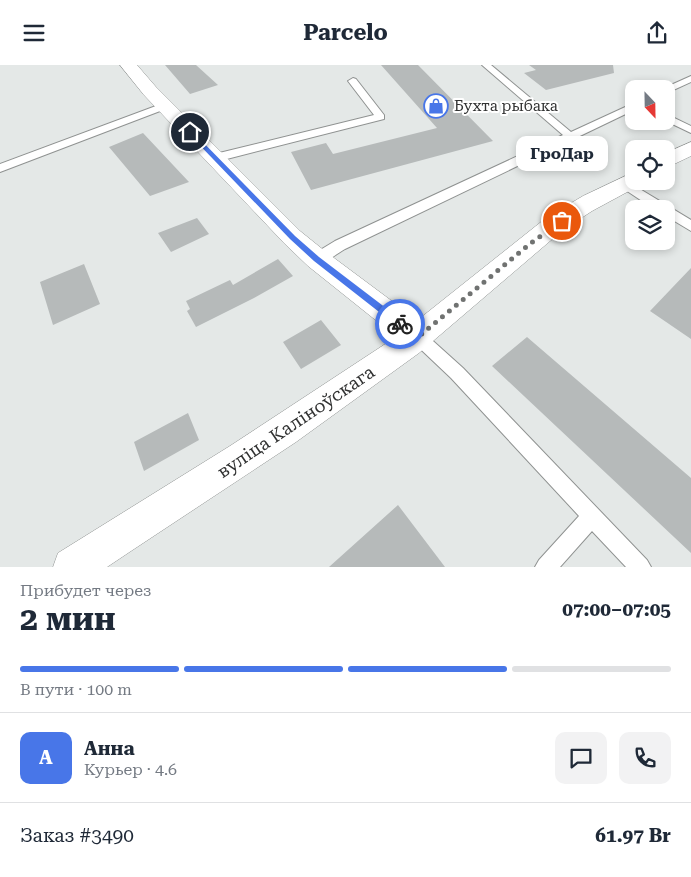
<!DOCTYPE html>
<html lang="ru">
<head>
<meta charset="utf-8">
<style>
  :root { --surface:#fff; --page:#f2f2f3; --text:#1f2937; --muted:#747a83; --line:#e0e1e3; --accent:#4876e8 }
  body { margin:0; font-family:"Roboto Serif",serif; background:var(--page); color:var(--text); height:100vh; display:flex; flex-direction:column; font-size:19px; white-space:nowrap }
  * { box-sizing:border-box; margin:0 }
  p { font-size:16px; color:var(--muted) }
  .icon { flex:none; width:28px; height:28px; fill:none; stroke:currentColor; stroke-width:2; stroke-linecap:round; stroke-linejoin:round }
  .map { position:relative; height:502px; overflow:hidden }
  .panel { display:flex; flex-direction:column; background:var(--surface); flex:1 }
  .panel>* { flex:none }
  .needle { width:32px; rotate:158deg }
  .buttons { position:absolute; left:625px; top:15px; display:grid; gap:10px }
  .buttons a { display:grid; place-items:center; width:50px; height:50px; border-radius:10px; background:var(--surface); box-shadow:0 2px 8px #0003; font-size:25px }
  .pin { position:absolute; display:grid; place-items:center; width:42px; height:42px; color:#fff; margin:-21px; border:2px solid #fff; border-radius:50%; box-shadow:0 1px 5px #0007 }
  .courier { position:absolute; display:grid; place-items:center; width:50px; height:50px; margin:-25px; border:4px solid #4876e8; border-radius:50%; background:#fff; color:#222; box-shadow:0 1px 6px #0007 }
  .bubble { position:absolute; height:35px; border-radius:10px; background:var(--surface); box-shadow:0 2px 8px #0003; font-size:16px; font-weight:700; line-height:35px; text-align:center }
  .headline em { font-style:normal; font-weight:700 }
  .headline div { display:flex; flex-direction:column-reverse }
  .headline { display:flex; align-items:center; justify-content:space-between; height:85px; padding:0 20px }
  h1 { font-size:32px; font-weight:700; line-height:38px }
  .bar { display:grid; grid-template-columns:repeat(4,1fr); gap:8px 5px; align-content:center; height:60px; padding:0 20px }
  .bar i { height:6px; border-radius:4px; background:var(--line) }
  .bar .on { background:var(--accent) }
  .bar p { grid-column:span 4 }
  .line { display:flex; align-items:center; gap:12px; padding:0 20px; border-top:1px solid var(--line) }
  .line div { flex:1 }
  .round { display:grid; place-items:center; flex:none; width:52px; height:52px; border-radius:10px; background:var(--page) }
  header { display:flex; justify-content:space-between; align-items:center; height:65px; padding:0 20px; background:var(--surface); font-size:22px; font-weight:700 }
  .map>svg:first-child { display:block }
  .building { fill:#b6baba }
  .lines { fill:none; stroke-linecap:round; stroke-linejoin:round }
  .service-casing { stroke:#8f9291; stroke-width:2 }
  .minor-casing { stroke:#8f9291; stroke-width:1 }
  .secondary-casing { stroke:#8f9291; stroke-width:1 }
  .service { fill:#fff; fill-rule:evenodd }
  .minor { fill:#fff; fill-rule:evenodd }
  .secondary { fill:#fff; fill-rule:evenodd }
  .route { fill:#4876e8 }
  .done { stroke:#707271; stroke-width:5; stroke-dasharray:0 9 }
  .labels { text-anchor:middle; stroke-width:4; stroke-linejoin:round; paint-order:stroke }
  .far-poi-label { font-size:15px; fill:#313232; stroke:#fff; text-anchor:start }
  .street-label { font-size:18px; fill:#313232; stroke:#fff }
</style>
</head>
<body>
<header><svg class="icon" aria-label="menu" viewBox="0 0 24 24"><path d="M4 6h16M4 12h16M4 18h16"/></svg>Parcelo<svg class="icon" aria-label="share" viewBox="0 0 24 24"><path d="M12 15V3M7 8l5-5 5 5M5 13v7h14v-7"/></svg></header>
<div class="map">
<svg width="691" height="502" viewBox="0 0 691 502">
  <rect width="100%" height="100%" fill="#e4e8e7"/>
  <!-- building -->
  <path class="building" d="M165 0H196L218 20 190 29Z
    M381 0H418L493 76 311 125 291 87 326 78 333 89 437 63Z
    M529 0H613L614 8 546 25 524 8 536 5Z
    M143 68 189 117 150 131 109 82Z
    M197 153 209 169 171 187 158 168Z
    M278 194 293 211 254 233 196 262 187 246 190 244 186 236 230 215 233 220Z
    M84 199 100 239 53 260 40 217Z
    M691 203V274L650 246Z
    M321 255 341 280 301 304 283 277Z
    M527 272 691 413V488L492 301Z
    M188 348 199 375 144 406 134 377Z
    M398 440 445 502H329Z"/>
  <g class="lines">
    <!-- service casing -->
    <g class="service-casing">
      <path id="service" d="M482 0H491L571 67 634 38V45L345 184C336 189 323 201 312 198L310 194 312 190 335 176 563 70Z
        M691 11V17L669 27 666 28V24H662Z
        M353 13 356 14 384 50V54L215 97 209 93 215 89 374 50 348 16Z
        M164 38 169 41 168 43 0 107V99Z
        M666 49 691 61V68L666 56Z
        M625 115 691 155V166L666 151V144H654L621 122 619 119Z
        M418 265 423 267 463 303 647 495 651 502H626L592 466 560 502H535L539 495 579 451 451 313 413 277 410 272 413 267Z"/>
    </g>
    <!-- minor casing -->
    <g class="minor-casing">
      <path id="minor" d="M120 0H137L156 22 300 166 326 187 428 263 432 272 428 281 418 284 408 281 308 201 284 178 144 30Z"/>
    </g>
    <!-- secondary casing -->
    <g class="secondary-casing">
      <path id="secondary" d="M691 77V91L666 103V88Z
        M634 107V116H643L642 119 592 146 563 165 419 288 296 377 128 488 107 502H53L58 488 230 381 399 270 546 153 583 131Z"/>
    </g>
    <!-- service -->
    <use href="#service" class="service"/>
    <!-- minor -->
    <use href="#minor" class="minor"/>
    <!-- secondary -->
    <use href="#secondary" class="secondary"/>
  </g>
  <!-- route -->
  <path class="route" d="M188 66H192L295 171 319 192 403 256V261H397L314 196 290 174 188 68Z"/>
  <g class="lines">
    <!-- done -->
    <path class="done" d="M400 259 418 272 531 178 562 156"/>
  </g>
  <!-- icons -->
  <defs>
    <g id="shop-ring" transform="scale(1.25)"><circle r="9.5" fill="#fff" stroke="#4876e8" stroke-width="1.5"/><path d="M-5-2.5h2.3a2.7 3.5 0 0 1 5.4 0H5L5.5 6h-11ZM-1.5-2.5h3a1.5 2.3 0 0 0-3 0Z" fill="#4876e8"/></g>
  </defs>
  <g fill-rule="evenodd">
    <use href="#shop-ring" x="436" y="41"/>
  </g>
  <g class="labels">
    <!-- far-poi labels -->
    <g class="far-poi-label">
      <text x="454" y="46">Бухта рыбака</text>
    </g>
    <!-- street labels -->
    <g class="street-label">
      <text transform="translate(296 357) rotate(-34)" y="6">вуліца Каліноўскага</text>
    </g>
  </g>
</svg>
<div class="buttons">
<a><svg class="needle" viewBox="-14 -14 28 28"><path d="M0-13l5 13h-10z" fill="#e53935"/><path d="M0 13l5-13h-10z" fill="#747a83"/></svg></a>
<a><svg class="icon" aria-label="locate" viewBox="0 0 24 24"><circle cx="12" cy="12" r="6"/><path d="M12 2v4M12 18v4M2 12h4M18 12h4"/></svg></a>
<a><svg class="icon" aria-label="layers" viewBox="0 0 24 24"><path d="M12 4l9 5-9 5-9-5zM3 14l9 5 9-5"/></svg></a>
</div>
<div class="pin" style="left:562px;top:156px;background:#ea580c"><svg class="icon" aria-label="bag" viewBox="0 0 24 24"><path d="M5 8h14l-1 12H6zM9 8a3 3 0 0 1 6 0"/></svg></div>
<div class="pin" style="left:190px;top:67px;background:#1f2937"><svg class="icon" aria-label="home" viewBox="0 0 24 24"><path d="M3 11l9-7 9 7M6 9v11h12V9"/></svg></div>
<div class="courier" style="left:400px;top:259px"><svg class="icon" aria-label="bike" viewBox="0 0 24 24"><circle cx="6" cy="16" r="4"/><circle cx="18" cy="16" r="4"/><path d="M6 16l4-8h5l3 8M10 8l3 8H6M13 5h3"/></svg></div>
<div class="bubble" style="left:516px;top:71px;width:92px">ГроДар</div>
</div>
<section class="panel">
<div class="headline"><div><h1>2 мин</h1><p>Прибудет через</p></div><em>07:00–07:05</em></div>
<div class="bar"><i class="on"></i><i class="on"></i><i class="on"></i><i></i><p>В пути · 100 m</p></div>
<div class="line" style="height:90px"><b class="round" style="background:var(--accent);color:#fff">А</b><div><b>Анна</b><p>Курьер · 4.6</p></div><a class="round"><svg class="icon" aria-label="chat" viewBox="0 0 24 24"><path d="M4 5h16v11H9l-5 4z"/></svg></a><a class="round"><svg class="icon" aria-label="phone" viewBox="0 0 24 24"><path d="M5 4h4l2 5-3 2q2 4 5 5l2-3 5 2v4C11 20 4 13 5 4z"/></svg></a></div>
<div class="line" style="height:65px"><div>Заказ #3490</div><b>61.97 Br</b></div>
</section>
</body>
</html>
